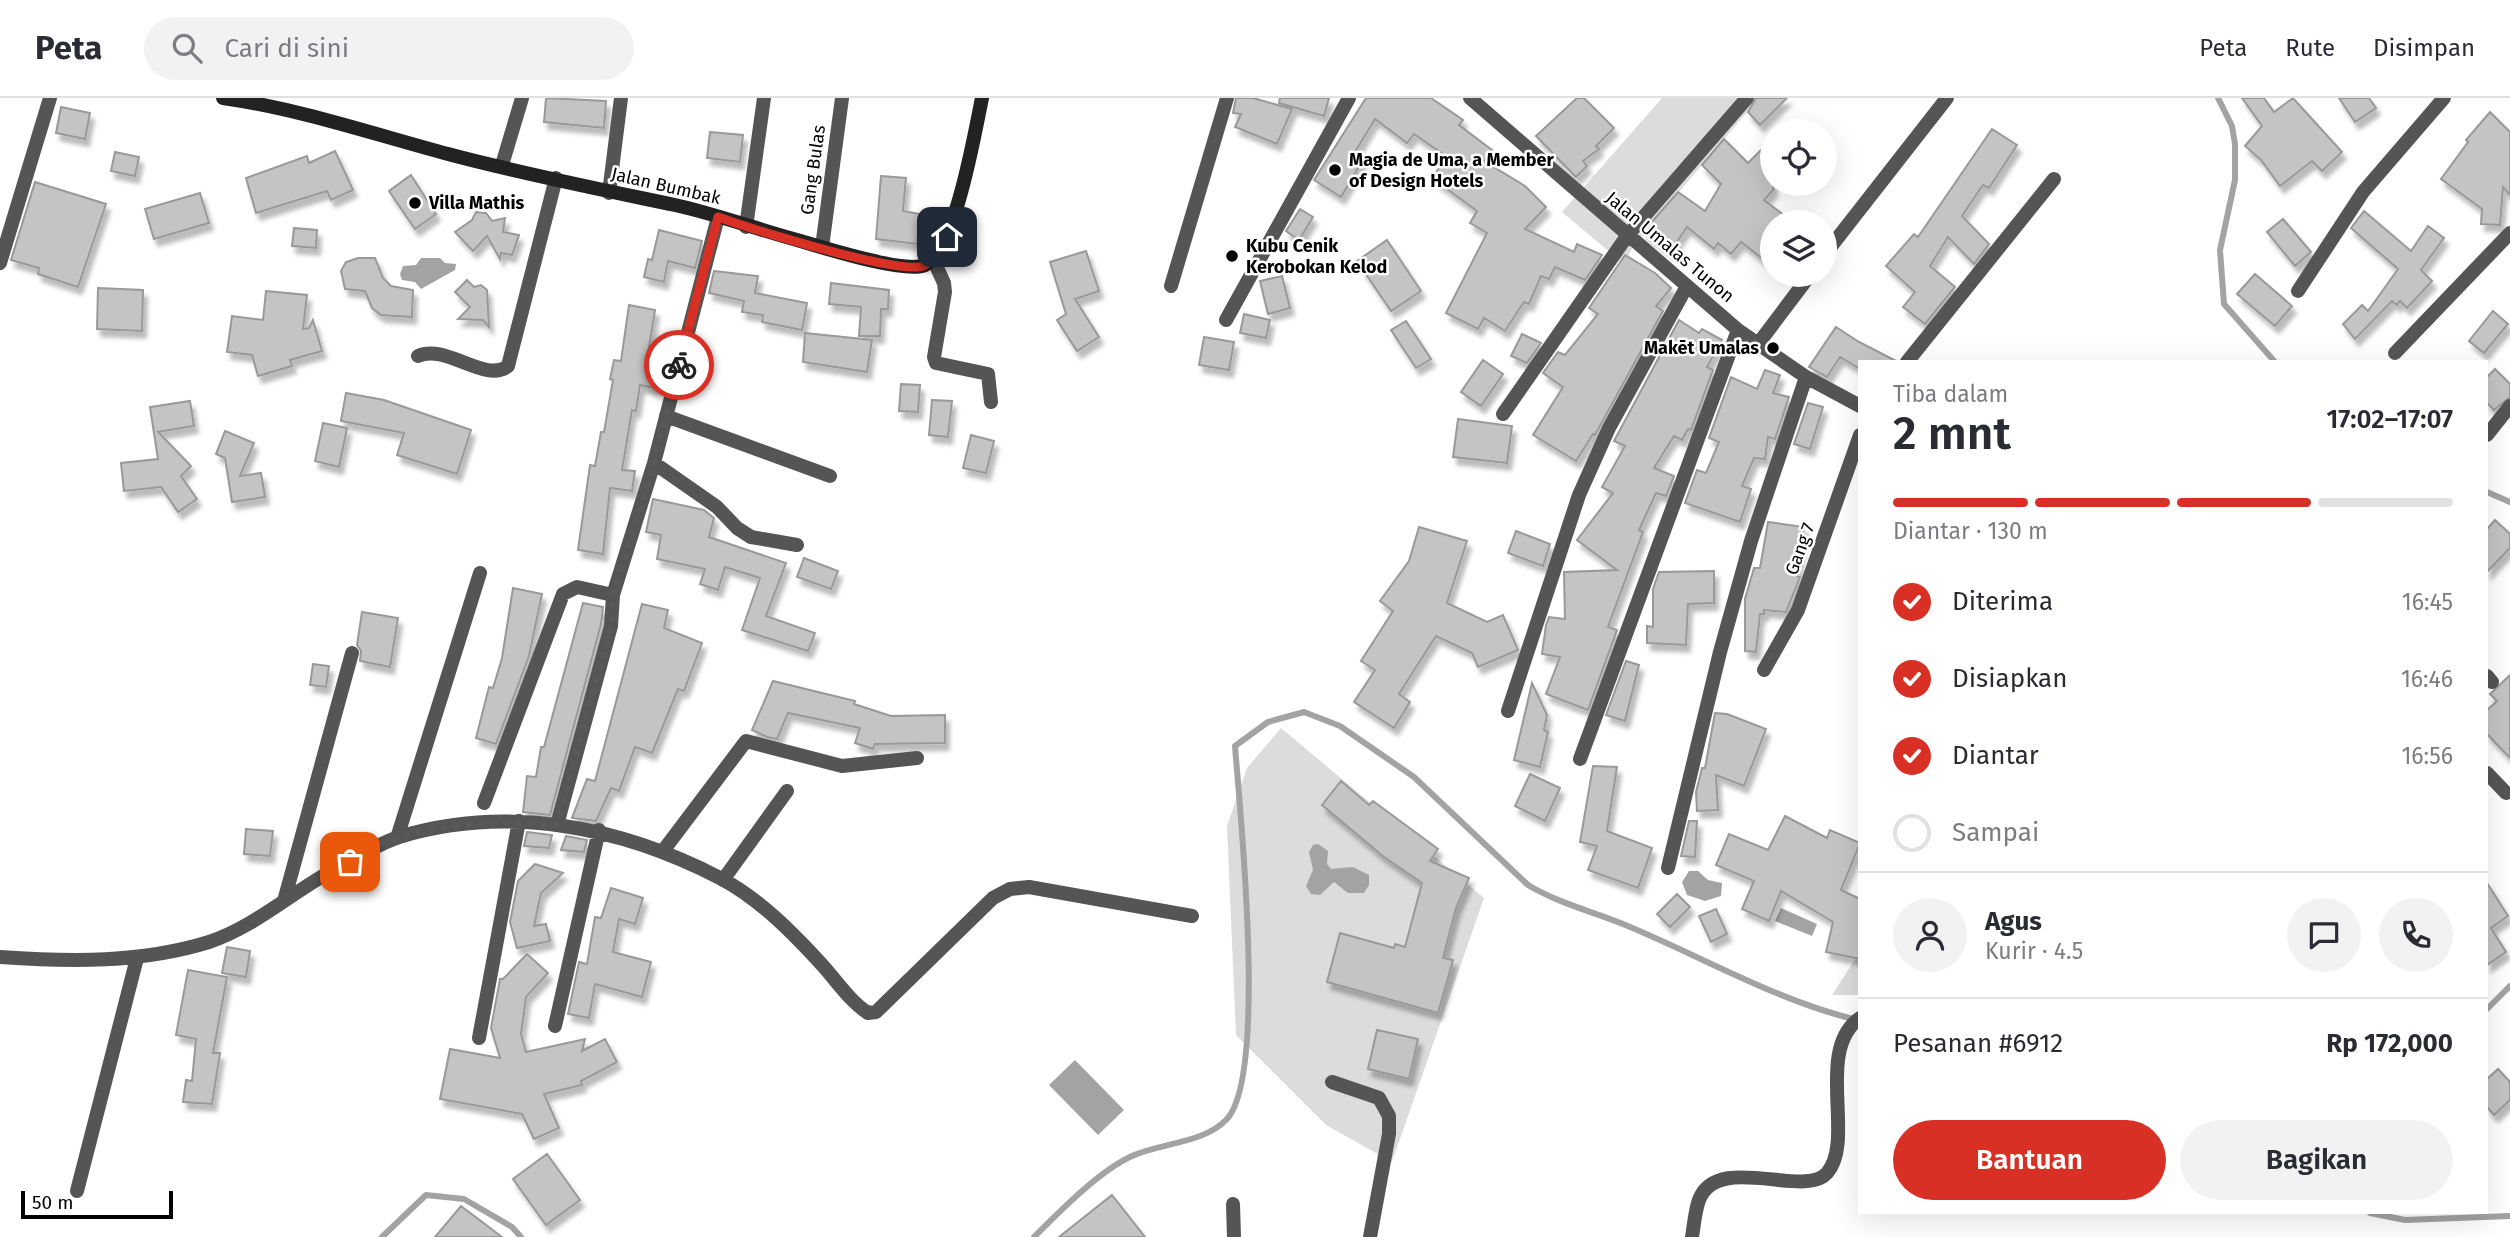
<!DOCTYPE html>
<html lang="id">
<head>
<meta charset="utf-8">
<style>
  :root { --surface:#fff; --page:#f2f2f3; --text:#2b2b33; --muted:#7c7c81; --line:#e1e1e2; --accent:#d93025 }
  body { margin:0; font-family:"Fira Sans",sans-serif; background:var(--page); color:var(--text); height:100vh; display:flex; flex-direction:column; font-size:26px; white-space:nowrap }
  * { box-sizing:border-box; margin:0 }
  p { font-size:23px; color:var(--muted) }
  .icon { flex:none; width:38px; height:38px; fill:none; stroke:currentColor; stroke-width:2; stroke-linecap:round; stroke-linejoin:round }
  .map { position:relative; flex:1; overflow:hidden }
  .details { position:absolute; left:1858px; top:262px; width:630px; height:854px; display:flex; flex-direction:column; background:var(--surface); border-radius:0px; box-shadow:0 7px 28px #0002 }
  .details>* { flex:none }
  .tools { position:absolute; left:1760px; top:21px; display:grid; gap:14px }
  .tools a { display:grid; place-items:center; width:77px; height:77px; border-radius:50%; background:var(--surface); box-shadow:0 7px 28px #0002; font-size:35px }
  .scale { position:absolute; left:21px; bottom:18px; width:152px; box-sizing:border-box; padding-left:7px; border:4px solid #000; border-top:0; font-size:19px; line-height:24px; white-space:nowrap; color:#000; -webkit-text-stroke:5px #fff; paint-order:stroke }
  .pin { position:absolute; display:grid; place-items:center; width:60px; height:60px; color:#fff; margin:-30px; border-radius:14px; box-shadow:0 4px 10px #0006 }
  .courier { position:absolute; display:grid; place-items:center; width:70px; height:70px; margin:-35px; border:5px solid #d93025; border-radius:50%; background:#fff; color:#222; box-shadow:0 2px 9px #0007 }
  .head em { font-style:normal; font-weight:600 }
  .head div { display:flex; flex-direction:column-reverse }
  .head { display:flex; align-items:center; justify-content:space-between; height:119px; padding:0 35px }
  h1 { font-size:46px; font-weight:600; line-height:52px }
  .bar { display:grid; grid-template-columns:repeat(4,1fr); gap:10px 7px; align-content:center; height:84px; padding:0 35px }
  .bar i { height:9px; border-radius:5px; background:var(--line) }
  .bar .active { background:var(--accent) }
  .bar p { grid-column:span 4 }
  .line { display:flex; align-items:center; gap:18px; padding:0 35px; border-top:2px solid var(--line) }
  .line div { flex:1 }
  .round { display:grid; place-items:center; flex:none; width:74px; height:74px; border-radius:37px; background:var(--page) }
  ol { padding:0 35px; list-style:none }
  li { display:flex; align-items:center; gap:21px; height:77px }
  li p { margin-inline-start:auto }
  li .icon { padding:7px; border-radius:50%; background:var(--accent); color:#fff; stroke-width:4 }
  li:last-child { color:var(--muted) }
  li i { width:38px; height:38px; border:4px solid var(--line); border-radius:50% }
  .primary-button { display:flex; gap:14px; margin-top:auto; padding:14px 35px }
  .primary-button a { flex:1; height:80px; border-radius:42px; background:var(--accent); color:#fff; font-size:28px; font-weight:600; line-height:80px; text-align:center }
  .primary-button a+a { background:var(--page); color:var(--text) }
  header { display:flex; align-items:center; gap:42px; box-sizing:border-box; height:98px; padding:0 35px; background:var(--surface); border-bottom:2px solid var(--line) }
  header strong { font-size:33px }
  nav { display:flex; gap:38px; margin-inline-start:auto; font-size:24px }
  .search { width:490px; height:63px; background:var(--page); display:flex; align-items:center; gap:18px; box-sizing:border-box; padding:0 24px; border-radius:38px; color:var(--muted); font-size:26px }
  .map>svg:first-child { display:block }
  .green { fill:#dcdcdc }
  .water { fill:#a3a3a3 }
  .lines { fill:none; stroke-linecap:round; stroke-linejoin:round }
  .stream { stroke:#a3a3a3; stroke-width:6 }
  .building { fill:#c4c4c4; stroke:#999; stroke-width:2; filter:url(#shadow) }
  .street { stroke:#555; stroke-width:14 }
  .secondary { stroke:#222; stroke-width:14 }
  .done { stroke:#595959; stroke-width:7; stroke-dasharray:0 12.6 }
  .route { stroke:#d93025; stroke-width:9 }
  .poi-dot { fill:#000; stroke:#fff; stroke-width:2.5 }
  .labels { text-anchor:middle; stroke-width:5; stroke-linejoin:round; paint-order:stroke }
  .poi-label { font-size:18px; font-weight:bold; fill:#000; stroke:#fff; text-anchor:start }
  .street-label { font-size:18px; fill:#000; stroke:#fff }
</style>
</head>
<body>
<header>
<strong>Peta</strong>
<div class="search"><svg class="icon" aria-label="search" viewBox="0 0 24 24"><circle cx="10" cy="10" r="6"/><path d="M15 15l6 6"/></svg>Cari di sini</div>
<nav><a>Peta</a><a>Rute</a><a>Disimpan</a></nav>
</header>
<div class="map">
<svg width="2510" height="1139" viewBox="0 0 2510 1139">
  <defs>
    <filter id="shadow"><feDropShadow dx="4" dy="7" stdDeviation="2" flood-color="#0004"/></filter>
  </defs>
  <rect width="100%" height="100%" fill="#fff"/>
  <!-- green -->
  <path class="green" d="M1662 0H1759L1633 148 1625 167 1562 114Z
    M1281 630 1484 800 1392 1064 1326 1027 1236 937 1227 728 1247 670Z
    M1860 854V897H1832Z"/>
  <!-- water -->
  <path class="water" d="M421 160H440L445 165 456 166 455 172 421 191 415 184 402 182 400 176 403 168 416 167Z
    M1318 746 1328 753 1327 766 1331 771 1353 769 1369 777V787L1364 795H1348L1334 784 1320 797 1311 796 1306 788 1313 772 1309 754 1313 747Z
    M1689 773H1698L1708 782 1722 785 1721 798 1705 803 1687 797 1682 784Z
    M1781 810 1817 826 1812 838 1775 823Z
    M1075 962 1124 1012 1098 1037 1049 987Z"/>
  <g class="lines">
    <!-- stream -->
    <path class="stream" d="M2218 0 2232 28 2235 46V82L2220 152 2224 206 2275 264
      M2487 394 2510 404
      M2487 911 2510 888
      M2370 1115 2405 1122 2510 1118
      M382 1139 426 1097 464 1101 512 1129 521 1139
      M1034 1139C1060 1113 1099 1073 1132 1058 1161 1045 1204 1045 1226 1022 1268 980 1240 714 1235 648L1268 624 1304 614 1340 628 1414 679 1528 787C1558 805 1591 813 1623 826 1701 858 1775 902 1857 922"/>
  </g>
  <!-- building -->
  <path class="building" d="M546 0 606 3 604 30 544 24Z
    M1236 0H1253L1292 11 1277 46 1235 29 1241 16 1233 15Z
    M1280 0H1329L1324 18 1279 5Z
    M1366 0H1431L1463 22 1459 27 1492 52 1484 63 1525 88 1546 109 1525 131 1574 154 1577 146 1602 157 1585 182 1555 169 1549 181 1541 178 1529 206 1524 204 1505 233 1484 220 1478 231 1446 215 1487 135 1470 125 1477 113 1432 80 1447 59 1414 36 1407 45 1375 21 1355 54 1364 60 1341 99 1314 82Z
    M1577 0H1584L1614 30 1596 48 1599 51 1583 63 1587 68 1576 79 1536 38Z
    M1756 0H1787L1760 27 1748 14Z
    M2242 0H2264L2274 14 2293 0 2342 54 2322 73 2312 63 2280 88 2261 62 2245 48 2262 28Z
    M2339 0H2369L2376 10 2355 24Z
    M61 9 90 15 85 41 56 35Z
    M2490 14 2510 34V97L2503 89 2500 127 2481 126 2482 111 2441 81 2468 44 2466 42Z
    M1992 31 2017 47 1989 90 1983 87 1962 118 1989 146 1974 166 1948 139 1930 168 1955 189 1925 226 1903 209 1915 194 1886 168 1914 136 1918 139Z
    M710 34 743 37 740 64 707 60Z
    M1773 40V92L1764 102 1793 124H1773V169L1741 144 1731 156 1718 145 1714 151 1687 129 1670 154 1643 134 1678 94 1705 113 1721 86 1702 67 1724 41 1748 65Z
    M335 53 353 92 331 102 327 93 256 115 246 80 307 58 309 65Z
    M115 54 139 59 135 78 111 73Z
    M411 77 436 116 415 131 389 93Z
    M881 78 906 80 903 113 920 116 917 146 876 141Z
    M35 84 106 106 78 189 38 176 39 170 11 162Z
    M200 95 209 125 154 141 145 111Z
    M1300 111 1313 119 1299 142 1286 133Z
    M2364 113 2411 153 2428 128 2444 140 2421 172 2432 183 2407 210 2400 203 2397 207 2392 203 2355 241 2343 226 2362 207 2368 213 2398 171 2351 130Z
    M476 114 486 115 492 123 505 120 503 134 519 137 512 157 501 155 500 161 487 138 473 153 455 134 472 122Z
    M2283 121 2311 154 2295 168 2267 134Z
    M294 130 317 132 316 150 292 148Z
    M659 132 702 143 695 170 668 163 664 184 644 179 648 161 652 162Z
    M1387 142 1421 193 1391 213 1357 163Z
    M1086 153 1099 193 1075 201 1099 239 1077 253 1057 222 1066 216 1050 164Z
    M1625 157 1655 175 1671 190 1656 208 1663 213 1595 337 1593 336 1576 363 1533 337 1563 289 1543 275 1558 254 1565 257 1598 216 1589 210Z
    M358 160H375L383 180 391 188 413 192 412 219 381 217 372 210 365 193 345 191 341 173 346 164Z
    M714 173 758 178 755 195 807 205 802 232 762 224 763 217 742 214 744 203 709 195Z
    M2255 176 2292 208 2275 228 2237 196Z
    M1282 178 1290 210 1268 216 1260 183Z
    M467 182 474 189 481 187 487 192 489 229 483 222 458 221 470 209 455 194Z
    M831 185 889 192 888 211H881L880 238H859L861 209 829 206Z
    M98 190 143 192 142 233 97 231Z
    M266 193 307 197 303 231 309 230 313 222 322 253 290 262 292 268 258 278 252 257 227 254 232 218 263 222Z
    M629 207 655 212 646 268 659 270 655 290 640 287 636 313 632 312 622 372 635 373 632 393 610 390 603 456 578 452 590 367 595 368 601 334H604L613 282 610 281 614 262 621 263Z
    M2493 213 2508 226 2484 255 2469 243Z
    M1244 216 1270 222 1266 240 1240 235Z
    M1679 222 1699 235 1702 231 1722 242 1707 269 1713 272 1691 332 1688 331 1682 342 1674 338 1654 370 1674 378 1666 398 1656 395 1639 432 1643 434 1608 529 1617 532 1588 612 1546 596 1560 559 1542 556 1546 527 1549 519 1565 521 1564 474 1617 472 1577 442 1613 395 1602 389 1625 348 1614 343Z
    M1406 223 1431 261 1416 270 1391 232Z
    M1836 229 1859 244 1898 264H1860V271L1840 259 1827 279 1809 269Z
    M805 235 872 242 867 274 803 264Z
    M1522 236 1541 245 1527 265 1511 258Z
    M1204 239 1234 244 1229 272 1199 267Z
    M1483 262 1503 276 1481 308 1461 294Z
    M2495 271 2510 286V299L2494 312 2487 305V279Z
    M1765 272 1780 277 1773 295 1789 299 1775 341 1768 339 1765 361 1754 360 1742 388 1751 391 1740 424 1685 405 1697 372 1706 375 1719 344 1709 340 1731 279 1757 291Z
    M901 286 920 287 918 314 899 313Z
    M346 295 384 302 471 332 457 376 397 357 404 335 341 323Z
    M932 302 952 303 948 339 929 337Z
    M190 303 194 328 158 334 191 368 181 378 197 401 178 414 161 389 124 393 121 365 158 361 150 309Z
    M1808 305 1823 309 1810 351 1794 346Z
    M1458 321 1512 328 1507 365 1453 359Z
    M323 325 347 330 339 369 315 363Z
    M225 333 254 345 240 378 261 375 265 399 232 404 225 360 216 356Z
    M971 337 994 343 986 375 963 370Z
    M653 401 704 412 714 420 709 439 786 465 766 518 815 535 808 553 742 532 760 480 725 469 718 492 700 486 705 471 657 461 661 437 646 434Z
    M2495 422 2510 436V450L2487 474V431Z
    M1768 424 1804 429 1797 478 1800 479 1786 514 1764 512V516H1760L1756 554 1745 553V501L1754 470H1760Z
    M1419 429 1467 443 1447 505 1487 524 1503 517 1518 552 1478 569 1472 555 1436 538 1399 596 1410 604 1394 630 1354 604 1375 572 1361 563 1393 513 1380 503 1409 463Z
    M1516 433 1550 446 1543 468 1508 455Z
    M804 460 838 473 831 491 797 479Z
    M1714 473V505L1688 506 1686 547 1647 545V528L1653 529V491L1659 474Z
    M513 490 542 496 529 558 496 646 476 640 489 589 493 590 502 560Z
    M583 505 603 509 601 526 550 717 523 714 527 678 536 679 541 649H544Z
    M642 506 668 512 664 530 702 545 684 593 678 591 652 655 635 649 619 693 611 690 596 723 572 720 587 681 595 683Z
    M362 514 398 520 390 569 360 563 361 553 357 547Z
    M1626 563 1639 567 1625 623 1606 617Z
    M313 566 329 568 326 589 310 587Z
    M2510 577V660L2487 636V612L2497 603 2490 596Z
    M773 583 855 603 854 606 891 618 945 617V645L875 646 873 651 855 645 860 630 788 615 777 641 767 639 752 632Z
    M1532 585 1547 617 1544 632 1548 634 1540 669 1514 662Z
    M1715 615 1727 616 1766 631 1744 688 1716 677 1718 712 1697 713 1696 694 1702 670H1705Z
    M1593 668 1617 669 1607 733 1652 750 1638 790 1588 772 1597 748 1580 744Z
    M1530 676 1560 690 1545 723 1515 708Z
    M1341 683 1369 707 1373 703 1438 751 1430 763 1469 780 1456 810 1443 860 1453 862 1438 915 1327 884 1340 835 1394 850 1395 846 1405 849 1422 785 1384 759 1322 707Z
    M1785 718 1827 740 1830 732 1860 745 1841 792 1860 801V861L1826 854 1833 824 1781 793 1769 823 1742 811 1754 783 1716 767 1729 736 1768 752Z
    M1689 723H1697L1695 759 1681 758Z
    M246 731 273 733 270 758 244 756Z
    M527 734 552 737 549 750 524 748Z
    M566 738 587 742 584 754 561 752Z
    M535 766 563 775 541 795 534 828 546 826 550 843 517 850 510 824 518 783Z
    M2487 785 2508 818 2491 830 2506 854 2487 867Z
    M611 790 643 800 635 826 619 821 613 854 651 864 642 899 595 886 589 920 568 916 579 864 587 866 595 819 601 820Z
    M1677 796 1690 809 1670 829 1657 816Z
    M1716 811 1727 836 1711 844 1699 818Z
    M227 849 250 853 246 879 222 875Z
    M527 856 548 875 526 899 521 936 526 954 585 941 582 953 605 941 617 964 581 983 582 987 544 996 559 1030 534 1041 522 1016 440 1001 450 951 500 960 491 930 500 881H503Z
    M188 872 227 879 213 955H220L212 1006 183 1004 186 982 192 983 196 941 176 937Z
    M1377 932 1418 941 1409 981 1368 971Z
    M2498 971 2510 984V1002L2494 1017 2487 1009V981Z
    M547 1056 580 1102 546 1127 513 1081Z
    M1112 1097 1145 1139H1059Z
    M461 1108 502 1139H435Z"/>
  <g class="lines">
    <!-- street -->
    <path class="street" d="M1470 0 1738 232 1806 279 1860 308
      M502 67 522 0
      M609 95 621 0
      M746 129 764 0
      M822 149 842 0
      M1825 156 1947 0
      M933 161 944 185 945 194 934 259 936 265 988 276 991 304
      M0 165 50 0
      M1171 188 1227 0
      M2298 193 2363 94 2444 0
      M1226 222 1349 0
      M1758 246 1810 177
      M2395 255 2510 135
      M418 258C445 245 486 286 508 268L556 80
      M1907 264 2054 81
      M1503 316 1627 138 1747 0
      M666 318 830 378
      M2487 337 2510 308
      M654 365 717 409 737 430 751 439 797 447
      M1764 572 1798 512 1860 337
      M2487 578 2492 584
      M1508 613 1579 397 1609 330 1687 188
      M1580 661 1738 232
      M2487 675 2506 695
      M484 705 563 496 577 489 613 497
      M557 727 611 528 613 497 654 365 718 119
      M397 740 480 475
      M663 753 746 643 842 668 917 660
      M1668 770 1720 554 1751 443 1806 279
      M723 782 787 693
      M284 803 352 555
      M0 859C71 864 141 865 209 844 252 830 289 797 328 775 350 763 375 747 399 739 508 706 622 729 720 780 760 801 794 836 824 869 838 885 851 904 868 915L876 914 993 800 1010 791 1029 789 1192 818
      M555 928 599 732
      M479 940 519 723
      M1332 984 1379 1000 1389 1018V1036L1370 1139
      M77 1093 137 860
      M1233 1106 1234 1139
      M1692 1139C1694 1127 1695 1113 1699 1102 1717 1054 1805 1101 1827 1075 1856 1042 1814 952 1860 920"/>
    <!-- secondary -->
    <path class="secondary" d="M223 0C300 11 373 36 448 56 523 76 599 91 675 107 716 116 756 131 797 142 821 149 905 176 925 167 955 153 975 33 982 0"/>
  </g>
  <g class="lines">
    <!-- done -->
    <path class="done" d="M350 764C366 756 383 744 399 739 450 724 505 722 557 727L611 528 613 497 654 365 679 267"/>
    <!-- route -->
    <path class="route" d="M679 267 718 119C749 130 898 177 923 168 935 163 941 150 947 139"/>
  </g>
  <!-- markers -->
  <g class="poi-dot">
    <circle cx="1335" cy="72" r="7"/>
    <circle cx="415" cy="105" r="7"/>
    <circle cx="1232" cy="158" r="7"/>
    <circle cx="1773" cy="250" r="7"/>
  </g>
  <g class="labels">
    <!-- poi labels -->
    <g class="poi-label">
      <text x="1349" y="68">Magia de Uma, a Member<tspan x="1349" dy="21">of Design Hotels</tspan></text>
      <text x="429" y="111">Villa Mathis</text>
      <text x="1246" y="154">Kubu Cenik<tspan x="1246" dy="21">Kerobokan Kelod</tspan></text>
      <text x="1759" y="256" text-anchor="end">Makēt Umalas</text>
    </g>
    <!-- street labels -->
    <g class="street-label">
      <text transform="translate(813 72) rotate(-82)" y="6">Gang Bulas</text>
      <text transform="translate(666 88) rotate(13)" y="6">Jalan Bumbak</text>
      <text transform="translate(1670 149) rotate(40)" y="6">Jalan Umalas Tunon</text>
      <text transform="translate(1800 451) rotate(-70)" y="6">Gang 7</text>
    </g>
  </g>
</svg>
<div class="tools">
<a><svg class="icon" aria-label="locate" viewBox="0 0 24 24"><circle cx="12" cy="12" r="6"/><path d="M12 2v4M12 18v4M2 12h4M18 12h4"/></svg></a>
<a><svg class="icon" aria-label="layers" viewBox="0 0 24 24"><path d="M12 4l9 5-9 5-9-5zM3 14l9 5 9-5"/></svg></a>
</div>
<div class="scale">50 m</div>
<div class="pin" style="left:350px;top:764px;background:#ea580c"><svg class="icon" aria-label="bag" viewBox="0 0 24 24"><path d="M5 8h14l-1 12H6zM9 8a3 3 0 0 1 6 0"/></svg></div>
<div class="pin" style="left:947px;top:139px;background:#1f2937"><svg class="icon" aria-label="home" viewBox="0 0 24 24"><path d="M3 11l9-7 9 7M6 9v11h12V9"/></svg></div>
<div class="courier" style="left:679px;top:267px"><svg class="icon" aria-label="bike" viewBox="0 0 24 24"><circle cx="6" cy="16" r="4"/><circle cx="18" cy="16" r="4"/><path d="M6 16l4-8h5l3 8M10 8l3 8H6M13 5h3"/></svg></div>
<section class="details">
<div class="head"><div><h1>2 mnt</h1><p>Tiba dalam</p></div><em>17:02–17:07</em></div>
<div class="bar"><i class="active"></i><i class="active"></i><i class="active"></i><i></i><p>Diantar · 130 m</p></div>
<ol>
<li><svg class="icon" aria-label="check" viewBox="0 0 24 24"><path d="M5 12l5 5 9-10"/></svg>Diterima<p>16:45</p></li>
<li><svg class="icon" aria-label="check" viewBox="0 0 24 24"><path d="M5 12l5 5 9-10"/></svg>Disiapkan<p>16:46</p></li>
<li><svg class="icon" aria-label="check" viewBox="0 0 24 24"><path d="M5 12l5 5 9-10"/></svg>Diantar<p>16:56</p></li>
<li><i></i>Sampai</li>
</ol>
<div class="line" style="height:126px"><a class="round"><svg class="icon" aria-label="person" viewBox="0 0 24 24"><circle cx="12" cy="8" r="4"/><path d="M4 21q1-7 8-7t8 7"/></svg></a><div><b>Agus</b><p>Kurir · 4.5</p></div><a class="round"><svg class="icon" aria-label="chat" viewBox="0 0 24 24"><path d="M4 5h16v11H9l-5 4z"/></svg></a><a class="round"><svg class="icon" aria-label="phone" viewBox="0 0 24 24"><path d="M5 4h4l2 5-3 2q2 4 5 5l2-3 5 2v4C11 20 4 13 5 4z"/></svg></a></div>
<div class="line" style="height:91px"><div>Pesanan #6912</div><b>Rp 172,000</b></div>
<div class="primary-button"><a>Bantuan</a><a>Bagikan</a></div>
</section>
</div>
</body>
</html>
